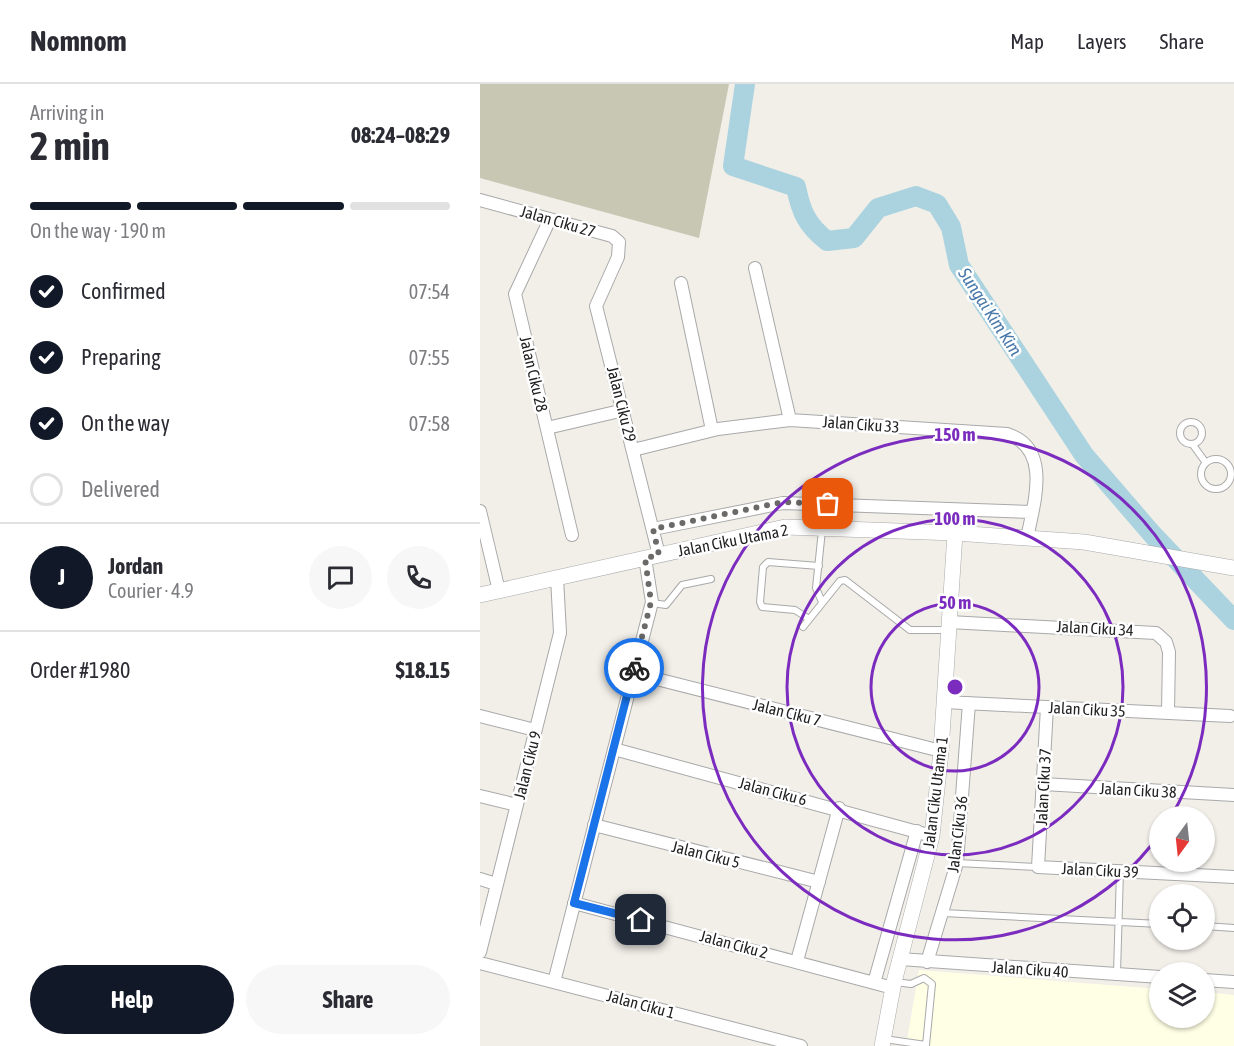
<!DOCTYPE html>
<html lang="en">
<head>
<meta charset="utf-8">
<style>
  :root { --surface:#fff; --page:#f7f7f7; --text:#2b2b33; --muted:#7c7c81; --line:#e1e1e2; --accent:#111827 }
  body { margin:0; font-family:"Asap Condensed",sans-serif; background:var(--page); color:var(--text); height:100vh; display:flex; flex-direction:column; font-size:22px; white-space:nowrap }
  * { box-sizing:border-box; margin:0 }
  p { font-size:20px; color:var(--muted) }
  .icon { flex:none; width:33px; height:33px; fill:none; stroke:currentColor; stroke-width:2; stroke-linecap:round; stroke-linejoin:round }
  .map { position:relative; flex:1; overflow:hidden }
  .sheet { display:flex; flex-direction:column; background:var(--surface); width:480px }
  .sheet>* { flex:none }
  .needle { width:39px; rotate:195deg }
  .fabs { position:absolute; left:669px; top:722px; display:grid; gap:12px }
  .fabs a { display:grid; place-items:center; width:66px; height:66px; border-radius:50%; background:var(--surface); box-shadow:0 2px 4px #0004; font-size:30px }
  .pin { position:absolute; display:grid; place-items:center; width:51px; height:51px; color:#fff; margin:-26px; border-radius:12px; box-shadow:0 3px 9px #0006 }
  .courier { position:absolute; display:grid; place-items:center; width:60px; height:60px; margin:-30px; border:4px solid #1a73e8; border-radius:50%; background:#fff; color:#222; box-shadow:0 2px 8px #0007 }
  .overview em { font-style:normal; font-weight:700 }
  .overview div { display:flex; flex-direction:column-reverse }
  .overview { display:flex; align-items:center; justify-content:space-between; height:102px; padding:0 30px }
  h1 { font-size:39px; font-weight:700; line-height:45px }
  .bar { display:grid; grid-template-columns:repeat(4,1fr); gap:9px 6px; align-content:center; height:72px; padding:0 30px }
  .bar i { height:8px; border-radius:4px; background:var(--line) }
  .bar .active { background:var(--accent) }
  .bar p { grid-column:span 4 }
  .line { display:flex; align-items:center; gap:15px; padding:0 30px; border-top:2px solid var(--line) }
  .line div { flex:1 }
  .round { display:grid; place-items:center; flex:none; width:63px; height:63px; border-radius:32px; background:var(--page) }
  ol { padding:0 30px; list-style:none }
  li { display:flex; align-items:center; gap:18px; height:66px }
  li p { margin-inline-start:auto }
  li .icon { padding:6px; border-radius:50%; background:var(--accent); color:#fff; stroke-width:4 }
  li:last-child { color:var(--muted) }
  li i { width:33px; height:33px; border:3px solid var(--line); border-radius:50% }
  .primary-button { display:flex; gap:12px; margin-top:auto; padding:12px 30px }
  .primary-button a { flex:1; height:69px; border-radius:36px; background:var(--accent); color:#fff; font-size:24px; font-weight:700; line-height:69px; text-align:center }
  .primary-button a+a { background:var(--page); color:var(--text) }
  header { display:flex; align-items:center; gap:36px; box-sizing:border-box; height:84px; padding:0 30px; background:var(--surface); border-bottom:2px solid var(--line) }
  header strong { font-size:28px }
  nav { display:flex; gap:33px; margin-inline-start:auto; font-size:21px }
  main { display:flex; flex:1; min-height:0 }
  .map>svg:first-child { display:block }
  .education { fill:#ffffe5 }
  .construction { fill:#c7c7b4 }
  .lines { fill:none; stroke-linecap:round; stroke-linejoin:round }
  .river { stroke:#aad3df; stroke-width:20 }
  .service-casing { stroke:#a9a9a9; stroke-width:8 }
  .minor-casing { stroke:#a9a9a9; stroke-width:14 }
  .tertiary-casing { stroke:#a9a9a9; stroke-width:16 }
  .service { stroke:#fff; stroke-width:6 }
  .minor { stroke:#fff; stroke-width:12 }
  .tertiary { stroke:#fff; stroke-width:15 }
  .done { stroke:#6b6a68; stroke-width:6; stroke-dasharray:0 10.8 }
  .route { stroke:#1a73e8; stroke-width:8 }
  .ring { fill:none; stroke:#7b2cbf; stroke-width:3 }
  .labels { text-anchor:middle; stroke-width:5; stroke-linejoin:round; paint-order:stroke }
  .street-label { font-size:16px; fill:#222; stroke:#fff }
  .water-label { font-size:18px; font-style:italic; fill:#4a7aab; stroke:#fff }
  .centre { fill:#7b2cbf; stroke:#fff; stroke-width:3 }
  .ring-label { font-size:18px; text-anchor:middle; font-weight:bold; fill:#7b2cbf; stroke:#fff; stroke-width:5; stroke-linejoin:round; paint-order:stroke }
</style>
</head>
<body>
<header>
<strong>Nomnom</strong>
<nav><a>Map</a><a>Layers</a><a>Share</a></nav>
</header>
<main>
<section class="sheet">
<div class="overview"><div><h1>2 min</h1><p>Arriving in</p></div><em>08:24–08:29</em></div>
<div class="bar"><i class="active"></i><i class="active"></i><i class="active"></i><i></i><p>On the way · 190 m</p></div>
<ol>
<li><svg class="icon" aria-label="check" viewBox="0 0 24 24"><path d="M5 12l5 5 9-10"/></svg>Confirmed<p>07:54</p></li>
<li><svg class="icon" aria-label="check" viewBox="0 0 24 24"><path d="M5 12l5 5 9-10"/></svg>Preparing<p>07:55</p></li>
<li><svg class="icon" aria-label="check" viewBox="0 0 24 24"><path d="M5 12l5 5 9-10"/></svg>On the way<p>07:58</p></li>
<li><i></i>Delivered</li>
</ol>
<div class="line" style="height:108px"><b class="round" style="background:var(--accent);color:#fff">J</b><div><b>Jordan</b><p>Courier · 4.9</p></div><a class="round"><svg class="icon" aria-label="chat" viewBox="0 0 24 24"><path d="M4 5h16v11H9l-5 4z"/></svg></a><a class="round"><svg class="icon" aria-label="phone" viewBox="0 0 24 24"><path d="M5 4h4l2 5-3 2q2 4 5 5l2-3 5 2v4C11 20 4 13 5 4z"/></svg></a></div>
<div class="line" style="height:78px"><div>Order #1980</div><b>$18.15</b></div>
<div class="primary-button"><a>Help</a><a>Share</a></div>
</section>
<div class="map">
<svg width="754" height="962" viewBox="0 0 754 962">
  <rect width="100%" height="100%" fill="#f2efe9"/>
  <!-- education -->
  <path class="education" d="M439 886 679 905 680 933H724L725 908 754 911V962H426Z"/>
  <!-- construction -->
  <path class="construction" d="M0 0H249L219 154 0 94Z"/>
  <g class="lines">
    <!-- river -->
    <path class="river" d="M265 0 253 82 316 103C321 128 327 141 347 157L374 154 398 124 436 112 457 120 471 143 479 181 604 371 672 450 754 536"/>
    <!-- service casing -->
    <g class="service-casing">
      <path id="service" d="M700 349a11 11 0 1 1 22 0a11 11 0 1 1-22 0Z
        M713 361 726 379
        M721 390a15 15 0 1 1 30 0a15 15 0 1 1-30 0Z
        M342 446 336 504 342 518
        M172 519 186 521 202 501 231 495
        M329 535 315 526 282 523 280 518 283 483 288 478 339 482
        M323 543 360 497 365 496 430 546H468
        M477 779 557 783
        M463 829 680 840
        M724 842 754 844
        M637 889 640 787
        M404 955 446 961 452 900 444 894 431 900 415 898"/>
    </g>
    <!-- minor casing -->
    <g class="minor-casing">
      <path id="minor" d="M0 116 132 152 139 158 138 173 116 222 179 471
        M70 135 35 210 92 451
        M275 184 310 336
        M201 199 232 346
        M67 344 144 326
        M153 366 238 345 310 336 527 350C572 364 554 419 547 454
        M0 427 19 507
        M173 445 303 419 552 428
        M469 538 676 549 686 558 689 568 688 628
        M153 589 461 667
        M464 618 750 632
        M567 623 558 783 754 793
        M0 632 55 646
        M134 665 452 752
        M563 700 754 711
        M0 712 37 721
        M114 741 339 798
        M0 795 16 800
        M94 819 413 904
        M0 868 80 549 77 494
        M420 875 680 893
        M317 877 359 724
        M447 878 477 779 489 619
        M0 879 321 962
        M724 896 754 898
        M74 898 172 518 165 474
        M394 899 437 747"/>
    </g>
    <!-- tertiary casing -->
    <g class="tertiary-casing">
      <path id="tertiary" d="M0 511 305 443 475 449 604 458 754 484
        M402 962 414 898 452 752 461 667 475 449"/>
    </g>
    <!-- service -->
    <use href="#service" class="service"/>
    <!-- minor -->
    <use href="#minor" class="minor"/>
    <!-- tertiary -->
    <use href="#tertiary" class="tertiary"/>
  </g>
  <g class="lines">
    <!-- done -->
    <path class="done" d="M154 584 171 518 165 474 179 471 173 445 303 418 348 420"/>
    <!-- route -->
    <path class="route" d="M154 584 94 819 161 836"/>
  </g>
  <!-- distance rings -->
  <g class="ring">
    <circle cx="475" cy="603" r="84"/>
    <circle cx="475" cy="603" r="168"/>
    <path d="M679 751A252 252 0 1 1 692 731"/>
  </g>
  <g class="labels">
    <!-- street labels -->
    <g class="street-label">
      <text transform="translate(78 137) rotate(16)" y="6">Jalan Ciku 27</text>
      <text transform="translate(54 290) rotate(77)" y="6">Jalan Ciku 28</text>
      <text transform="translate(142 320) rotate(76)" y="6">Jalan Ciku 29</text>
      <text transform="translate(381 340) rotate(4)" y="6">Jalan Ciku 33</text>
      <text transform="translate(253 456) rotate(-11)" y="6">Jalan Ciku Utama 2</text>
      <text transform="translate(615 544) rotate(3)" y="6">Jalan Ciku 34</text>
      <text transform="translate(607 625) rotate(3)" y="6">Jalan Ciku 35</text>
      <text transform="translate(307 628) rotate(14)" y="6">Jalan Ciku 7</text>
      <text transform="translate(47 681) rotate(-76)" y="6">Jalan Ciku 9</text>
      <text transform="translate(563 703) rotate(-87)" y="6">Jalan Ciku 37</text>
      <text transform="translate(658 706) rotate(3)" y="6">Jalan Ciku 38</text>
      <text transform="translate(293 707) rotate(15)" y="6">Jalan Ciku 6</text>
      <text transform="translate(455 708) rotate(-83)" y="6">Jalan Ciku Utama 1</text>
      <text transform="translate(477 750) rotate(-83)" y="6">Jalan Ciku 36</text>
      <text transform="translate(226 770) rotate(14)" y="6">Jalan Ciku 5</text>
      <text transform="translate(620 786) rotate(3)" y="6">Jalan Ciku 39</text>
      <text transform="translate(254 860) rotate(15)" y="6">Jalan Ciku 2</text>
      <text transform="translate(550 885) rotate(4)" y="6">Jalan Ciku 40</text>
      <text transform="translate(161 920) rotate(15)" y="6">Jalan Ciku 1</text>
    </g>
    <!-- water labels -->
    <g class="water-label">
      <text transform="translate(510 228) rotate(57)" y="6">Sungai Kim Kim</text>
    </g>
  </g>
  <circle cx="475" cy="603" r="9" class="centre"/>
  <g class="ring-label">
    <text x="475" y="357">150 m</text>
    <text x="475" y="441">100 m</text>
    <text x="475" y="525">50 m</text>
  </g>
</svg>
<div class="fabs">
<a><svg class="needle" viewBox="-14 -14 28 28"><path d="M0-13l5 13h-10z" fill="#e53935"/><path d="M0 13l5-13h-10z" fill="#7c7c81"/></svg></a>
<a><svg class="icon" aria-label="locate" viewBox="0 0 24 24"><circle cx="12" cy="12" r="6"/><path d="M12 2v4M12 18v4M2 12h4M18 12h4"/></svg></a>
<a><svg class="icon" aria-label="layers" viewBox="0 0 24 24"><path d="M12 4l9 5-9 5-9-5zM3 14l9 5 9-5"/></svg></a>
</div>
<div class="pin" style="left:348px;top:420px;background:#ea580c"><svg class="icon" aria-label="bag" viewBox="0 0 24 24"><path d="M5 8h14l-1 12H6zM9 8a3 3 0 0 1 6 0"/></svg></div>
<div class="pin" style="left:161px;top:836px;background:#1f2937"><svg class="icon" aria-label="home" viewBox="0 0 24 24"><path d="M3 11l9-7 9 7M6 9v11h12V9"/></svg></div>
<div class="courier" style="left:154px;top:584px"><svg class="icon" aria-label="bike" viewBox="0 0 24 24"><circle cx="6" cy="16" r="4"/><circle cx="18" cy="16" r="4"/><path d="M6 16l4-8h5l3 8M10 8l3 8H6M13 5h3"/></svg></div>
</div>
</main>
</body>
</html>
